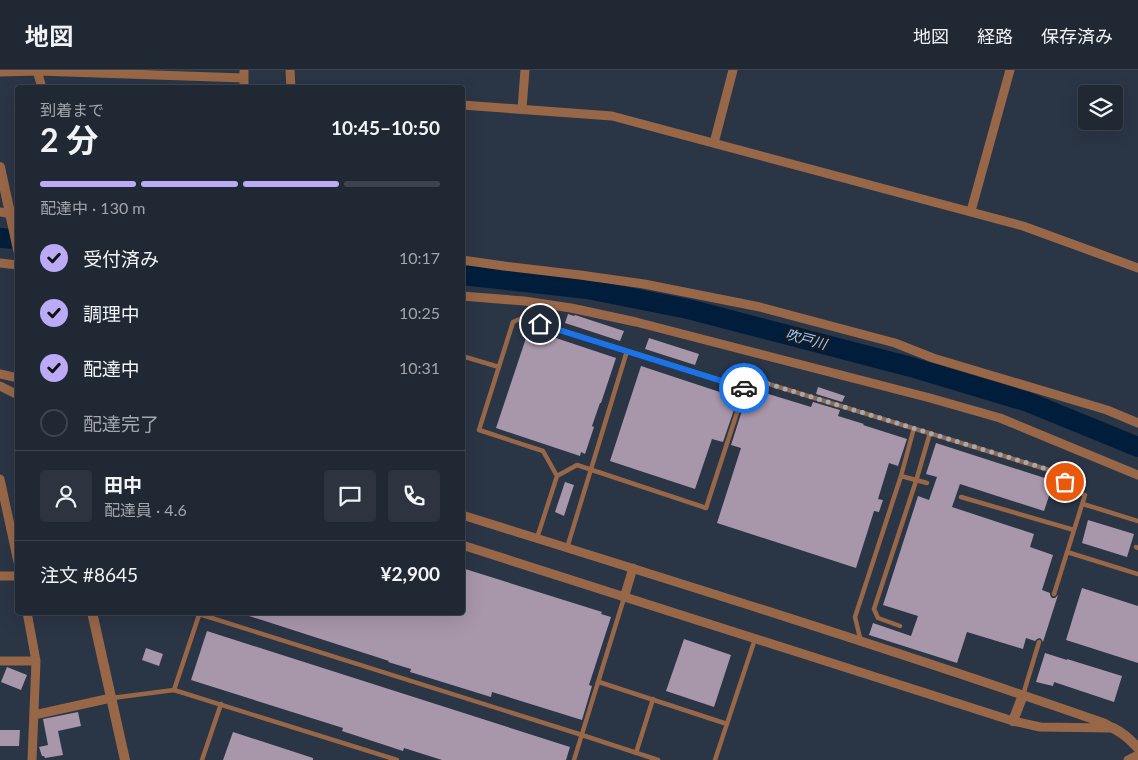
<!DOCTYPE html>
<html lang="ja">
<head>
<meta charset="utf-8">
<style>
  :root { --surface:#202834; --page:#2d3440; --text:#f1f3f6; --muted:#a2a6ac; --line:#3d444f; --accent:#bbaaf6 }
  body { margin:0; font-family:Lato,"Noto Sans JP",sans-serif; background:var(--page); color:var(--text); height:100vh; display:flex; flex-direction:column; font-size:19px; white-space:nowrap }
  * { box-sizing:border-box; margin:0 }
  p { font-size:16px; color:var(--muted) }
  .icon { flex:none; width:28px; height:28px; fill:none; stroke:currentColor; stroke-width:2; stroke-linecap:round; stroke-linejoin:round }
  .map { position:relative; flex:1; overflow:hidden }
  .side { position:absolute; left:15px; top:15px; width:450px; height:530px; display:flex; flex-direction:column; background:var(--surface); border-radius:5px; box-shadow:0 5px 20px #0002,0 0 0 1px var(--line) }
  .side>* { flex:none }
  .buttons { position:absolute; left:1078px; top:15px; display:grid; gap:10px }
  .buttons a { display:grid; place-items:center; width:45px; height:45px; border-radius:5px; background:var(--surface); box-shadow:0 5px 20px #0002,0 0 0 1px var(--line); font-size:25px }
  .pin { position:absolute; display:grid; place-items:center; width:42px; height:42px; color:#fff; margin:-21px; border:2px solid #fff; border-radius:50%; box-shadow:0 1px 5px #0007 }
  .courier { position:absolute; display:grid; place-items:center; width:50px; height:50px; margin:-25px; border:4px solid #1a73e8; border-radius:50%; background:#fff; color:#222; box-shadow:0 1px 6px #0007 }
  .headline em { font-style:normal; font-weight:700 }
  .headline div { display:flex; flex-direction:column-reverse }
  .headline { display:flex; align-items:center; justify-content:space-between; height:85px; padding:0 25px }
  h1 { font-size:32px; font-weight:700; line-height:38px }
  .bar { display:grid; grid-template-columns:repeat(4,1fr); gap:8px 5px; align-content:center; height:60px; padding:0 25px }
  .bar i { height:6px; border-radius:4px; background:var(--line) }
  .bar .selected { background:var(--accent) }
  .bar p { grid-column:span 4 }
  .line { display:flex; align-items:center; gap:12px; padding:0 25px; border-top:1px solid var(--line) }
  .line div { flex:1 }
  .round { display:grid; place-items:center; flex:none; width:52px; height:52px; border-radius:5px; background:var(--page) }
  ol { padding:0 25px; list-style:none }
  li { display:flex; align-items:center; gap:15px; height:55px }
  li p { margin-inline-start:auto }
  li .icon { padding:5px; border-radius:50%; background:var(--accent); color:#111; stroke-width:4 }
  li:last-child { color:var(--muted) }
  li i { width:28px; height:28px; border:2px solid var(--line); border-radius:50% }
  header { display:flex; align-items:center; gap:30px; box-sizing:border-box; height:70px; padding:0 25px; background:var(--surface); border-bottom:1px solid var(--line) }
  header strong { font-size:24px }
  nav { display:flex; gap:28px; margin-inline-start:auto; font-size:18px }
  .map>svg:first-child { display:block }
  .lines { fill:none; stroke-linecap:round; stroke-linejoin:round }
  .river { stroke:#001e3b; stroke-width:20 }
  .building { fill:#a896aa }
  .service { stroke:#986748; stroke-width:4.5 }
  .minor { stroke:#986748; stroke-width:9 }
  .tertiary { stroke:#986748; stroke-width:10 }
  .done { stroke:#a0a9b6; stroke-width:5; stroke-dasharray:0 9 }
  .route { stroke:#1a73e8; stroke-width:6 }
  .labels { text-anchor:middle; stroke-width:5; stroke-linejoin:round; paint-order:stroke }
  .water-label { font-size:14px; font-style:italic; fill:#9dccfc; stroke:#171c24 }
</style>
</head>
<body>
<header>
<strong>地図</strong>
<nav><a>地図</a><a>経路</a><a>保存済み</a></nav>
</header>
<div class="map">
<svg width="1138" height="690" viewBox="0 0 1138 690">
  <rect width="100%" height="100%" fill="#2a3546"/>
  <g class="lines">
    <!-- river -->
    <path class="river" d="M0 168 18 169
      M462 205 587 219 688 239 911 297 1028 332 1138 377"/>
  </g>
  <!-- building -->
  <path class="building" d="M568 244 574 246 575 245 624 261 620 271 565 253Z
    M529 259 616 288 601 333H600L592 356 594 357 585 384 581 382 580 386 496 358Z
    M649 268 699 284 695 295 645 279Z
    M641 296 738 328 723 372 712 369 695 419 610 391Z
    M818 317 845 326 842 332 816 324Z
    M759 321 811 337 813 332 840 340 838 346 864 354 863 355 907 369 898 396 889 393 878 429 883 430 879 442 874 441 856 498 717 453 741 378 731 375 747 325 757 328Z
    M936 373 1054 411 1044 441 960 414 952 437 1034 464 1030 477 1053 485 1042 520 1050 523V525L1052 528H1055L1058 525 1043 572 1042 570 1040 568 1037 569 1035 571 1026 568 1023 579 967 562 957 593 869 565 873 553 911 566 918 546 883 535 918 426 929 430 937 407 926 404Z
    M565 412 574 415 564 446 555 442Z
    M1088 450 1134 464 1127 487 1082 473Z
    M462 498 602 542 601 544 611 547 589 615 592 616 582 650 492 622 491 627 410 602 411 599 388 592 389 591 243 544V542H462Z
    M1082 518 1138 536V593L1066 570Z
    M207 561 570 677 566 690H442L404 678 403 681 342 661 343 658 191 610Z
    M684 569 731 585 714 637 666 621Z
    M146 578 163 584 159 596 142 590Z
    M1045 583 1067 590V589L1122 606 1114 632 1054 612 1053 616 1036 612Z
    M7 597 27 605 21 620 1 612Z
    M78 642 81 656 58 661 63 685 45 688 44 686H42L39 677 48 675 43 649Z
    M0 660H20L19 676H0Z
    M233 662 313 688V690H223Z"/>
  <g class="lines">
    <!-- service -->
    <path class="service" d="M462 286 499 297
      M745 318 706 438 577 395 557 406 543 381 479 360 513 252 522 248 745 318 756 310 1059 403 1071 420 1085 425 1054 524
      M901 406 927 413
      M961 427 1074 460
      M1083 434 1138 451
      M537 468 557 406
      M1136 477 1138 478
      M567 478 627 281
      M1067 482 1138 504
      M199 544 582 665 658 690
      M900 556 878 548 874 539 916 411 930 363
      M861 572 855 547 901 406 914 358
      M599 612 727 654
      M174 620 200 542
      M1023 625 1039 572
      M112 628 174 620 397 690
      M636 683 653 629
      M202 690 221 634
      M574 690 624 528
      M715 690 755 569"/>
    <!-- minor -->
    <path class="minor" d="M37 0 42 18
      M290 0 291 18
      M0 2 38 1 244 8
      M244 18V0
      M462 35 612 46 1023 156 1138 198
      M522 39 525 0
      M714 73 733 0
      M971 141 1010 0
      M0 142 18 145
      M462 190 504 196 580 205 644 214 760 237 895 273 933 288 1107 340 1138 353
      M0 193 18 195
      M462 226 524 231 571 238 636 252 930 328 1000 348 1138 405
      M0 304 18 308
      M0 316 18 325
      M0 409 18 492
      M462 445C677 512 892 579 1104 653L1113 658
      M462 475 1013 651 1040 657 1110 658
      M0 506H18
      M624 528 633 498
      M27 542 36 591 32 690
      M0 591H36
      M34 645 111 628
      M1128 690 1138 685"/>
    <!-- tertiary -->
    <path class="tertiary" d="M0 97 18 180
      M92 542 125 690
      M1013 651 1023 625
      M1113 658C1123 663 1130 669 1138 678"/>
  </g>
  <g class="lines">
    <!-- done -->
    <path class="done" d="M744 318H745L756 310 1060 403 1065 412"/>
    <!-- route -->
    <path class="route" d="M540 254 744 318"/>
  </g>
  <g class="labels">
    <!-- water labels -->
    <g class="water-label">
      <text transform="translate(806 269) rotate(15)" y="5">吹戸川</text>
    </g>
  </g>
</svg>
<div class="buttons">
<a><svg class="icon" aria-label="layers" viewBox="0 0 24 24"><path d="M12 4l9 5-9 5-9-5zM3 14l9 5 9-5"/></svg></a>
</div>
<div class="pin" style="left:1065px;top:412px;background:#ea580c"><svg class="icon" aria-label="bag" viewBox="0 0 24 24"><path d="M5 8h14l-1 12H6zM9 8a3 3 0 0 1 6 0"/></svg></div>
<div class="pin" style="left:540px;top:254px;background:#1f2937"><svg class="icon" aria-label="home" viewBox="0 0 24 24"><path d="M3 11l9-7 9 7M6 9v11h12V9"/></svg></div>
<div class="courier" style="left:744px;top:318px"><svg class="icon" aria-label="car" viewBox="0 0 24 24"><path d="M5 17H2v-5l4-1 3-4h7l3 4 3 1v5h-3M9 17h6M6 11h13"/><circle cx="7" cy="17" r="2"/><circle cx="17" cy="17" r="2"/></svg></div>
<section class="side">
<div class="headline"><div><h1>2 分</h1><p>到着まで</p></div><em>10:45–10:50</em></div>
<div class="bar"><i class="selected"></i><i class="selected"></i><i class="selected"></i><i></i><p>配達中 · 130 m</p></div>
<ol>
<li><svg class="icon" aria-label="check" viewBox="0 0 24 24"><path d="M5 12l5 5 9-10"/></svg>受付済み<p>10:17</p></li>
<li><svg class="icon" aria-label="check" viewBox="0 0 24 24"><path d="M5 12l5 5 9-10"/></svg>調理中<p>10:25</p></li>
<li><svg class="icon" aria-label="check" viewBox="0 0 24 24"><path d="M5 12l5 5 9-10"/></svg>配達中<p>10:31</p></li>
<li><i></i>配達完了</li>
</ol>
<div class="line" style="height:90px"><a class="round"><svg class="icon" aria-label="person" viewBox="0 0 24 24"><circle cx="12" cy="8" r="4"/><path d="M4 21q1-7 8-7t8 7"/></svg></a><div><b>田中</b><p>配達員 · 4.6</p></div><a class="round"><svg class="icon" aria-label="chat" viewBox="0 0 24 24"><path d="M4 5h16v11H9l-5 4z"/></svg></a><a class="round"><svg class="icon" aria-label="phone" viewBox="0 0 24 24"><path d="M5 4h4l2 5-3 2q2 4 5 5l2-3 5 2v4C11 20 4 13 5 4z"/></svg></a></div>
<div class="line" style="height:65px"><div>注文 #8645</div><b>¥2,900</b></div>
</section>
</div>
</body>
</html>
